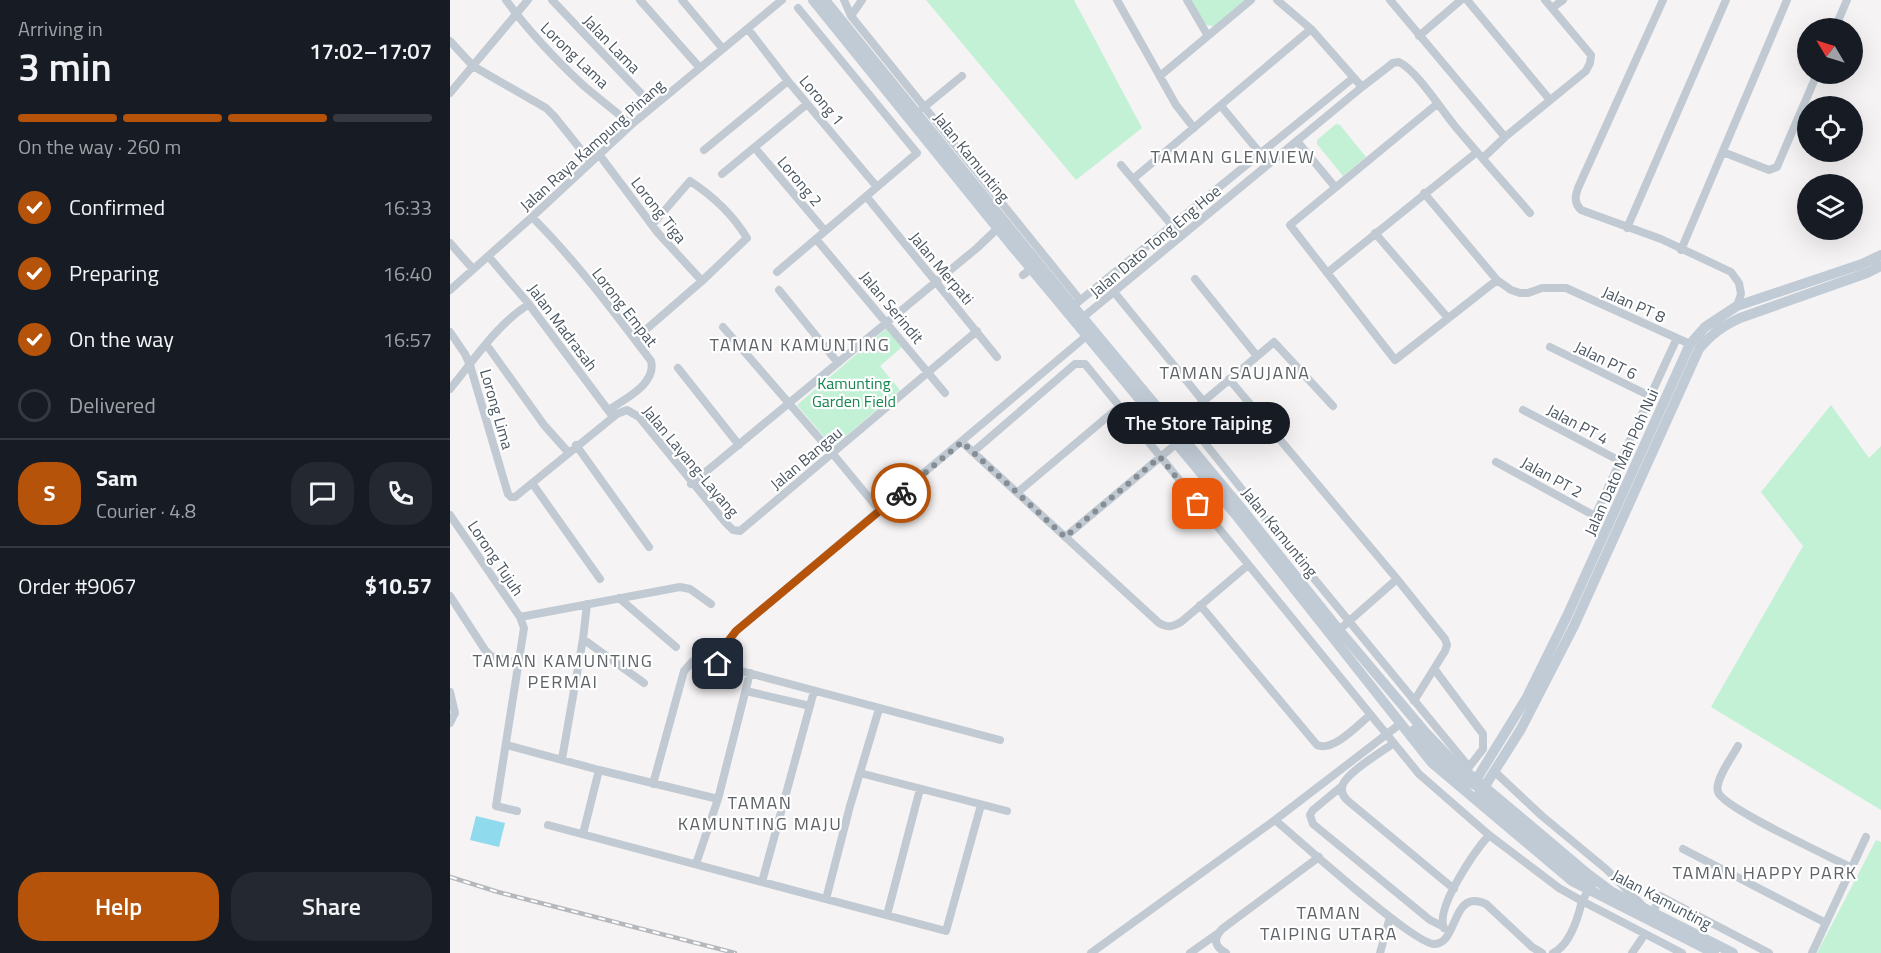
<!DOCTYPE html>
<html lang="en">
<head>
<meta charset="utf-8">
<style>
  :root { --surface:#171b24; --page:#242831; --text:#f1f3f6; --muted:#9ea1a6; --line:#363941; --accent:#b45309 }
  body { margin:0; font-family:"Titillium Web",sans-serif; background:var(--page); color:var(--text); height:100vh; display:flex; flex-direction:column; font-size:22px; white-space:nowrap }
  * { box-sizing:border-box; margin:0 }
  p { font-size:20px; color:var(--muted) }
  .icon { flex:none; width:33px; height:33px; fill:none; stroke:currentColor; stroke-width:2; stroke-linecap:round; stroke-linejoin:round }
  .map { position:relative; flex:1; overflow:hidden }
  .drawer { display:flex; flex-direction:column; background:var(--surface); width:450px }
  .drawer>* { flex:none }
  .needle { width:39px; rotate:308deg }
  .controls { position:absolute; left:1347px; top:18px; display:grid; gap:12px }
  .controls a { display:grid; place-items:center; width:66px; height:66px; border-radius:50%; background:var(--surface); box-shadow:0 6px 24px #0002; font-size:30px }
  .pin { position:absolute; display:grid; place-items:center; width:51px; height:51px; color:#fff; margin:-26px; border-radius:12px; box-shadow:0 3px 9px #0006 }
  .courier { position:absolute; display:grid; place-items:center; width:60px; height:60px; margin:-30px; border:4px solid #b45309; border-radius:50%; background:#fff; color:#222; box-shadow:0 2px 8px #0007 }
  .bubble { position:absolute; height:42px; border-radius:21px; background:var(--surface); box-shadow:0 6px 24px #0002; font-size:20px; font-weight:600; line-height:42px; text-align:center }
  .summary em { font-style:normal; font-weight:600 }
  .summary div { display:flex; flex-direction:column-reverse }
  .summary { display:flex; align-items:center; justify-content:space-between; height:102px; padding:0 18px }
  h1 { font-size:39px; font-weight:600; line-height:45px }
  .bar { display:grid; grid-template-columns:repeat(4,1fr); gap:9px 6px; align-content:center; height:72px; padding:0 18px }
  .bar i { height:8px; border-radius:4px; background:var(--line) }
  .bar .current { background:var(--accent) }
  .bar p { grid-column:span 4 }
  .line { display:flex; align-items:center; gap:15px; padding:0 18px; border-top:2px solid var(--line) }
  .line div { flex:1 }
  .round { display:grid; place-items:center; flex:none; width:63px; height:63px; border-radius:24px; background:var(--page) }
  ol { padding:0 18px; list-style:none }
  li { display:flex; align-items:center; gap:18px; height:66px }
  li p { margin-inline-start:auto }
  li .icon { padding:6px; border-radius:50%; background:var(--accent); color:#fff; stroke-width:4 }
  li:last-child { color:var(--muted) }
  li i { width:33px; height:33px; border:3px solid var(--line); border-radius:50% }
  .cta { display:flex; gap:12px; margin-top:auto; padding:12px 18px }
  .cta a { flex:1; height:69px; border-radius:24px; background:var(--accent); color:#fff; font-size:24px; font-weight:600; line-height:69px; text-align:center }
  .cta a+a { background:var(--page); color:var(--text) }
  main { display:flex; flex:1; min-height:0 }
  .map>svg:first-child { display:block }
  .green { fill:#c3f1d5 }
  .water { fill:#90daee }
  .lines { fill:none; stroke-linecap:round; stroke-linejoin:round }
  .street { stroke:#c1cad2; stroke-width:8 }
  .secondary { stroke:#c1cbd6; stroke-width:10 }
  .rail-casing { stroke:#b5b8bd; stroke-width:4.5 }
  .rail { stroke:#fff; stroke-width:2; stroke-dasharray:7; stroke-linecap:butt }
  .done { stroke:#868d94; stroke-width:6; stroke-dasharray:0 10.8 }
  .route { stroke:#b45309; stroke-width:8 }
  .labels { text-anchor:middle; stroke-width:4.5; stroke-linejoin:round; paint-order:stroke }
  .street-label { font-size:16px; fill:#4a5661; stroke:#fff }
  .park-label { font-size:16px; fill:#17864f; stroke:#fff }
  .neighbourhood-label { font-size:18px; letter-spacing:1.5px; fill:#5f6368; stroke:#fff }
</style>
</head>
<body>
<main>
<section class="drawer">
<div class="summary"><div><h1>3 min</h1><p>Arriving in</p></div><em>17:02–17:07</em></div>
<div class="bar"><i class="current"></i><i class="current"></i><i class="current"></i><i></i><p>On the way · 260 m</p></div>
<ol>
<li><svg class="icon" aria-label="check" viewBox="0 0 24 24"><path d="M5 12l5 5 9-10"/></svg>Confirmed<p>16:33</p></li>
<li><svg class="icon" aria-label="check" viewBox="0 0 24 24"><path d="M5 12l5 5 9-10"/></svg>Preparing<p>16:40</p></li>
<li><svg class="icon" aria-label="check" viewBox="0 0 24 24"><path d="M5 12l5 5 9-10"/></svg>On the way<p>16:57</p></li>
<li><i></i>Delivered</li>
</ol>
<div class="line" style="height:108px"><b class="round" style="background:var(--accent);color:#fff">S</b><div><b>Sam</b><p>Courier · 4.8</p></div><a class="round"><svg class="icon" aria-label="chat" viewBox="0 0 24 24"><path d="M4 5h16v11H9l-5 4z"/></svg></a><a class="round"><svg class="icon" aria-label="phone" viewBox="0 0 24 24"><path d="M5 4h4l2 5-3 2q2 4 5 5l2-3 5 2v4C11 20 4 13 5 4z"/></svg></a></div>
<div class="line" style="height:78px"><div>Order #9067</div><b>$10.57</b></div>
<div class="cta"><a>Help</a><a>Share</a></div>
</section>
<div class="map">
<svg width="1431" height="953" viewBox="0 0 1431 953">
  <rect width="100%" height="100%" fill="#f5f3f3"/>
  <!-- green -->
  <path class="green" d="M476 0H624L692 128 626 180Z
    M741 0H798L765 27 754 24Z
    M886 124 890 125 916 157 893 176 867 144V140Z
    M437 328 452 347 430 366 450 390 383 447 347 405Z
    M1381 405 1419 458 1431 446V810L1261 707 1353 546 1311 492Z
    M1426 840 1431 842V953H1367Z"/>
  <!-- water -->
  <path class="water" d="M26 816 55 823 49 847 20 840Z"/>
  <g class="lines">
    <!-- street -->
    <path class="street" d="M56 0C79 32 106 60 134 86 149 99 166 111 181 125
      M102 0 203 106
      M190 0 250 68
      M232 0 273 49
      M394 0 401 16 630 300
      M667 0 726 105 744 128
      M737 0 758 36
      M827 0 861 29 912 87
      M940 0 1055 137
      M1017 0 1100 100
      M1213 0 1128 188C1125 197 1124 203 1131 210L1211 239 1281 272 1289 283 1291 294 1287 306
      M1102 8 1113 0
      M401 16 412 0
      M1385 28 1397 0
      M298 29 338 81 427 187
      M969 36 1011 0
      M0 41 23 66 96 108 104 116 140 161
      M710 76 801 0
      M0 93 78 0
      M771 106 819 164
      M473 108 512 76
      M847 141 885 187
      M305 148 375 231
      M254 150 338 81
      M1273 152 1319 170 1327 167 1367 74
      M148 153 208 233 252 281
      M1033 158 1055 137 1136 71 1140 63 1141 55 1095 0
      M671 165 731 236
      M272 174 357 104
      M683 179 861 29
      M974 193 1047 280 945 360 840 225 987 104
      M416 196 547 357
      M82 217C126 261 164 312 201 361 207 384 174 399 159 410
      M1177 228 1276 0
      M925 233 998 318
      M366 239 495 393
      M0 243 23 269
      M1231 250 1337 0
      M39 257 78 303 161 414
      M327 272 467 153 348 8
      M877 273 1027 152
      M573 275 581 269
      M745 279 807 356
      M1047 280 1061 290 1070 293H1078L1092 288H1116L1240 344
      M0 290 82 217 181 125 332 0
      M329 290 388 363
      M664 292 753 401
      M627 303 903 78
      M631 319 912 87 943 63 949 62C967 71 990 108 1004 125 1029 155 1055 184 1080 213
      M273 327 383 454 430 511
      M0 332 15 354 20 365 58 494 61 497H65L167 414 177 410 189 417 275 522 283 530 290 531 527 331
      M185 339 252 281 297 238C283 215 263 196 240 181L202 225
      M36 344 94 425 118 452
      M1100 347 1200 396
      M228 368 289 445
      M779 379 947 579 995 639 997 645 995 651 964 701
      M0 389C25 359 46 325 79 304
      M1073 410 1170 461
      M734 417 843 553 1019 767 1033 749V734L985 670
      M723 427 824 342 883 406
      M512 442 709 623C718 628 722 627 731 622L798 565
      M126 445 199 547
      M523 452 625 364H635L969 774 1039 835 1109 888 1132 901 1138 891
      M1046 462 1145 516 1227 338
      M82 483 150 579
      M241 484 527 248 548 228
      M568 492 669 407
      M0 515 70 617 74 628 46 806 67 811
      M615 537 726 444
      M0 596 35 650 41 656 68 664
      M169 598 226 647
      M750 605 867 745C883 752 908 725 920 715
      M70 617 230 587 240 589 261 604
      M889 630 947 579
      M133 639 194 683
      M268 664 274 648 286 631 640 333
      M296 691 360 706
      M0 692 5 713 0 723
      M944 743C933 751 892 775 892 788 891 794 895 798 898 801L1004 889
      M57 745 149 770 268 799
      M1288 746C1282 757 1264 781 1268 792 1273 808 1381 857 1402 868
      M112 759 133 639 137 604
      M1044 771 1092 816 1156 869 1192 905
      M410 773 557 811
      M203 784 234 671 243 661 250 660 550 740
      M892 786 863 810 860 815 863 824 980 920 992 926
      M825 820C848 839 965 946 985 944 1009 942 1001 888 1036 904L1082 947 1092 953
      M98 825 496 931 531 805
      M133 834 149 770
      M1233 849 1376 923
      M246 864 268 799 300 673
      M312 882 364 691
      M376 899 400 806 429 709
      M1203 913 1210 896 1319 953
      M437 915 470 789
      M994 928C985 908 1025 851 1039 835
      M641 953 825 820 950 724
      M740 953 767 934
      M776 953C764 946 763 939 772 929L869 857
      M930 953 940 917
      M1103 953C1120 945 1128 918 1132 901L1232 953
      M1182 953 1195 934
      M1362 953 1416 837"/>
    <!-- secondary -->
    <path class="secondary" d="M363 0 562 246 785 514 982 763 1122 881 1264 953
      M375 0 623 306 792 509 889 630 976 733 999 757 1138 874 1162 892 1283 953
      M964 730C981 750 1000 776 1025 785
      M1026 780 1077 697 1117 616 1240 344 1255 327 1287 306 1412 264 1431 255
      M1026 780 1030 792 1062 821 1141 886
      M1035 786 1071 729 1124 626 1249 349C1261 334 1273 326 1290 318L1417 273 1431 266"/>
    <!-- rail casing -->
    <g class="rail-casing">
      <path id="rail" d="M0 877 48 892 285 953"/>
    </g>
    <!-- rail -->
    <use href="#rail" class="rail"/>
  </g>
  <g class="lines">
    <!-- done -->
    <path class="done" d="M451 493 512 442 615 537 710 457 748 504"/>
    <!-- route -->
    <path class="route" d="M268 664 279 640 286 631 451 493"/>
  </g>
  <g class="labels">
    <!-- street labels -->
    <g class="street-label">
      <text transform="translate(162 44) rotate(46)" y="6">Jalan Lama</text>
      <text transform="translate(125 55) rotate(44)" y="6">Lorong Lama</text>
      <text transform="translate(372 100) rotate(50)" y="6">Lorong 1</text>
      <text transform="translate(142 145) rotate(-42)" y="6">Jalan Raya Kampung Pinang</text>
      <text transform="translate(522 157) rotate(51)" y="6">Jalan Kamunting</text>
      <text transform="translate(350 181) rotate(50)" y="6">Lorong 2</text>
      <text transform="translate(209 210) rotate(52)" y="6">Lorong Tiga</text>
      <text transform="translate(705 241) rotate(-40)" y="6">Jalan Dato Tong Eng Hoe</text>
      <text transform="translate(492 268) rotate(50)" y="6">Jalan Merpati</text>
      <text transform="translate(1184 304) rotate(24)" y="6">Jalan PT 8</text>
      <text transform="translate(175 307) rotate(52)" y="6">Lorong Empat</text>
      <text transform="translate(442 307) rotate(50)" y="6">Jalan Serindit</text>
      <text transform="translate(113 327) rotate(53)" y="6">Jalan Madrasah</text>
      <text transform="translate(1156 360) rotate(26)" y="6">Jalan PT 6</text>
      <text transform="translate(47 409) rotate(74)" y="6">Lorong Lima</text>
      <text transform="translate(1128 424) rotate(28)" y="6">Jalan PT 4</text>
      <text transform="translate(356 458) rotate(-40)" y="6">Jalan Bangau</text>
      <text transform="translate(241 461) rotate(50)" y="6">Jalan Layang-Layang</text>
      <text transform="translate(1171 462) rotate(-66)" y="6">Jalan Dato Mah Poh Nui</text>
      <text transform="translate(1102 477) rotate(29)" y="6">Jalan PT 2</text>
      <text transform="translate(830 532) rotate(51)" y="6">Jalan Kamunting</text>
      <text transform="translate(46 558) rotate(56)" y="6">Lorong Tujuh</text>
      <text transform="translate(1212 899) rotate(28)" y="6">Jalan Kamunting</text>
    </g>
    <!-- park labels -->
    <g class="park-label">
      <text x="404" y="389">Kamunting<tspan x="404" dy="18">Garden Field</tspan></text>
    </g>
    <!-- neighbourhood labels -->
    <g class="neighbourhood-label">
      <text x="783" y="163">TAMAN GLENVIEW</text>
      <text x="350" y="351">TAMAN KAMUNTING</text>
      <text x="785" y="379">TAMAN SAUJANA</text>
      <text x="113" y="667">TAMAN KAMUNTING<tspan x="113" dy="21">PERMAI</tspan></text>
      <text x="310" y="809">TAMAN<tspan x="310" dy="21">KAMUNTING MAJU</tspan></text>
      <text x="1315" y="879">TAMAN HAPPY PARK</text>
      <text x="879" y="919">TAMAN<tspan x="879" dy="21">TAIPING UTARA</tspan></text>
    </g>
  </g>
</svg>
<div class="controls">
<a><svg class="needle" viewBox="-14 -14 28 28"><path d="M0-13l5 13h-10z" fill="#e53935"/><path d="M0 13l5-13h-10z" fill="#9ea1a6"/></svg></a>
<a><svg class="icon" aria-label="locate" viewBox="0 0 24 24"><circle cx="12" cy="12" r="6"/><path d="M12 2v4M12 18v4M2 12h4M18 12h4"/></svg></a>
<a><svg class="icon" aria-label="layers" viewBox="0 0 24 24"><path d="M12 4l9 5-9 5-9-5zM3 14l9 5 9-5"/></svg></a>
</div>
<div class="pin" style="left:748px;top:504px;background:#ea580c"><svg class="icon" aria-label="bag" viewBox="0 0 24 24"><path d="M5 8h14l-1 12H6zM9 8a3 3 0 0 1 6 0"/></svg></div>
<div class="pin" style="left:268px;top:664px;background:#1f2937"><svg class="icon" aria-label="home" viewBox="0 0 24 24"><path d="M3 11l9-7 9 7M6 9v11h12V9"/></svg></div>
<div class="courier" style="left:451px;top:493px"><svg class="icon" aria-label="bike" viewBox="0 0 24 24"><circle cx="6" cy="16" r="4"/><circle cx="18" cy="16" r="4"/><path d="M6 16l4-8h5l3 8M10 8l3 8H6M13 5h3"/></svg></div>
<div class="bubble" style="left:657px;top:402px;width:183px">The Store Taiping</div>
</div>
</main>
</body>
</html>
